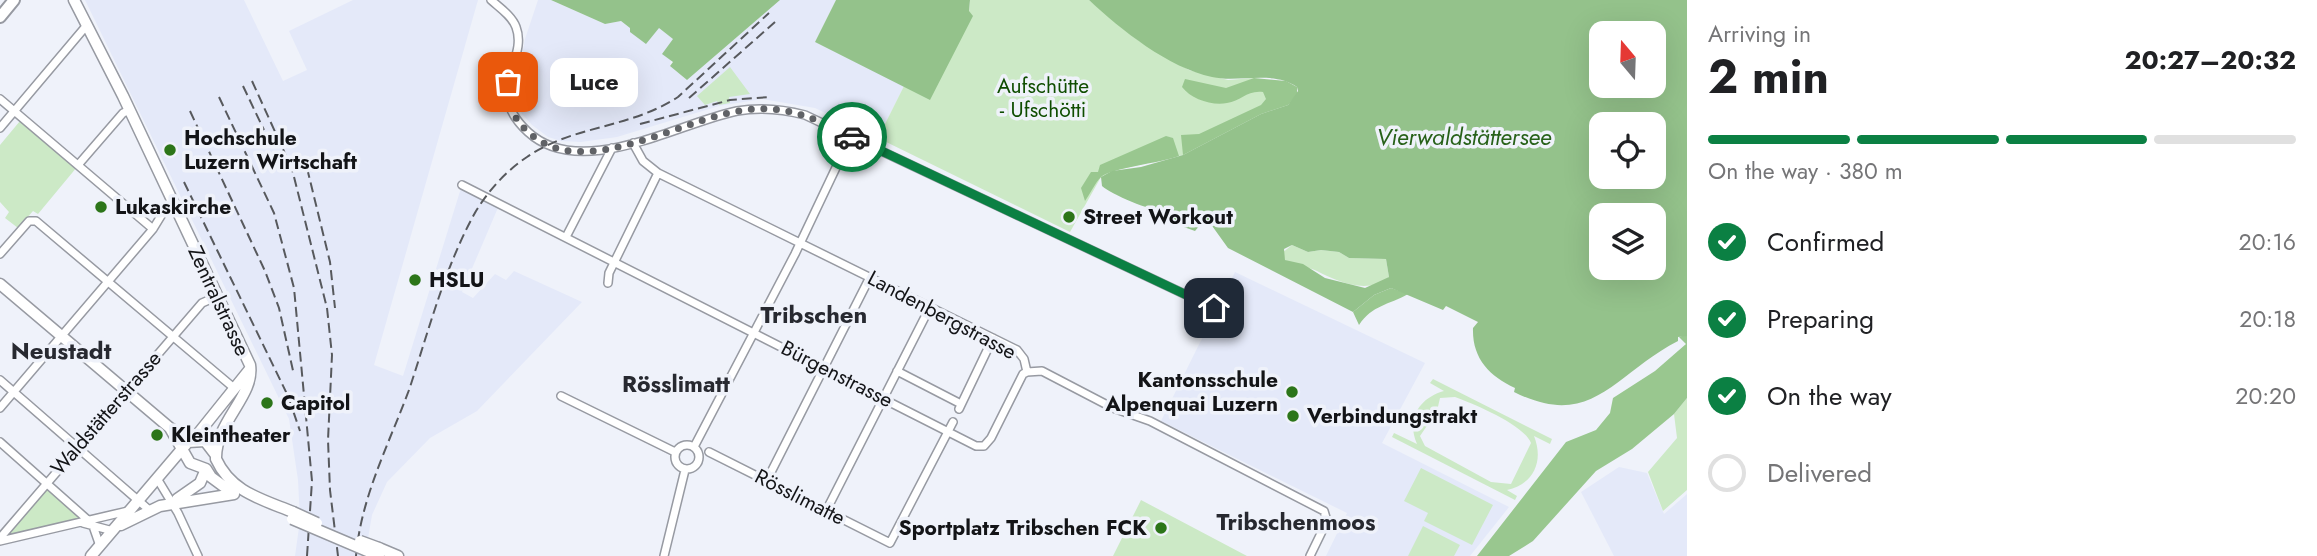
<!DOCTYPE html>
<html lang="en">
<head>
<meta charset="utf-8">
<style>
  :root { --surface:#fff; --page:#f2f2f2; --text:#202124; --muted:#757577; --line:#e0e0e0; --accent:#0b8043 }
  body { margin:0; font-family:Jost,sans-serif; background:var(--page); color:var(--text); height:100vh; display:flex; flex-direction:column; font-size:26px; white-space:nowrap }
  * { box-sizing:border-box; margin:0 }
  p { font-size:23px; color:var(--muted) }
  .icon { flex:none; width:38px; height:38px; fill:none; stroke:currentColor; stroke-width:2; stroke-linecap:round; stroke-linejoin:round }
  .map { position:relative; flex:1; overflow:hidden }
  .details { display:flex; flex-direction:column; background:var(--surface); width:630px }
  .details>* { flex:none }
  .needle { width:46px; rotate:341deg }
  .tools { position:absolute; left:1589px; top:21px; display:grid; gap:14px }
  .tools a { display:grid; place-items:center; width:77px; height:77px; border-radius:14px; background:var(--surface); box-shadow:0 7px 28px #0002; font-size:35px }
  .pin { position:absolute; display:grid; place-items:center; width:60px; height:60px; color:#fff; margin:-30px; border-radius:14px; box-shadow:0 4px 10px #0006 }
  .courier { position:absolute; display:grid; place-items:center; width:70px; height:70px; margin:-35px; border:5px solid #0b8043; border-radius:50%; background:#fff; color:#222; box-shadow:0 2px 9px #0007 }
  .bubble { position:absolute; height:49px; border-radius:14px; background:var(--surface); box-shadow:0 7px 28px #0002; font-size:23px; font-weight:700; line-height:49px; text-align:center }
  .overview em { font-style:normal; font-weight:700 }
  .overview div { display:flex; flex-direction:column-reverse }
  .overview { display:flex; align-items:center; justify-content:space-between; height:119px; padding:0 21px }
  h1 { font-size:46px; font-weight:700; line-height:52px }
  .bar { display:grid; grid-template-columns:repeat(4,1fr); gap:10px 7px; align-content:center; height:84px; padding:0 21px }
  .bar i { height:9px; border-radius:5px; background:var(--line) }
  .bar .on { background:var(--accent) }
  .bar p { grid-column:span 4 }
  ol { padding:0 21px; list-style:none }
  li { display:flex; align-items:center; gap:21px; height:77px }
  li p { margin-inline-start:auto }
  li .icon { padding:7px; border-radius:50%; background:var(--accent); color:#fff; stroke-width:4 }
  li:last-child { color:var(--muted) }
  li i { width:38px; height:38px; border:4px solid var(--line); border-radius:50% }
  main { display:flex; flex:1; min-height:0 }
  .map>svg:first-child { display:block }
  .built { fill:#e4e9f9 }
  .green { fill:#cce9c6; fill-rule:evenodd }
  .forest { fill:#99c78f }
  .water { fill:#94c28b; fill-rule:evenodd }
  .lines { fill:none; stroke-linecap:round; stroke-linejoin:round }
  .street-casing { stroke:#979aa2; stroke-width:10 }
  .secondary-casing { stroke:#979aa2; stroke-width:13 }
  .primary-casing { stroke:#979aa2; stroke-width:14 }
  .street { stroke:#fff; stroke-width:7 }
  .secondary { stroke:#fff; stroke-width:10 }
  .primary { stroke:#fff; stroke-width:10 }
  .rail { stroke:#57595d; stroke-width:2; stroke-dasharray:10 5; stroke-linecap:butt }
  .secondary-bridge-casing { stroke:#979aa2; stroke-width:13; stroke-linecap:butt }
  .secondary-bridge { stroke:#fff; stroke-width:10 }
  .done { stroke:#606266; stroke-width:7; stroke-dasharray:0 12.6 }
  .route { stroke:#0b8043; stroke-width:9 }
  .poi-dot { fill:#2c7519; stroke:#eff2fa; stroke-width:2.5 }
  .labels { text-anchor:middle; stroke-width:7; stroke-linejoin:round; paint-order:stroke }
  .park-label { font-size:21px; fill:#0f4d00; stroke:#eff2fa }
  .poi-label { font-size:21px; font-weight:bold; fill:#131417; stroke:#eff2fa; text-anchor:start }
  .street-label { font-size:21px; fill:#131417; stroke:#eff2fa }
  .water-label { font-size:23px; font-style:italic; fill:#276119; stroke:#eff2fa }
  .neighbourhood-label { font-size:23px; font-weight:bold; fill:#272930; stroke:#eff2fa }
  .quarter-label { font-size:24px; font-weight:bold; fill:#272930; stroke:#eff2fa }
</style>
</head>
<body>
<main>
<div class="map">
<svg width="1687" height="556" viewBox="0 0 1687 556">
  <rect width="100%" height="100%" fill="#eff2fa"/>
  <!-- built -->
  <path class="built" d="M85 0H244L283 81 307 70 289 31 353 0H478L374 365 403 376 461 188 500 203 462 292 473 298 495 274 506 280 514 271 582 302 477 411 430 438 387 482 372 515 365 556H295L300 520 298 480 289 419Z
    M538 0H551L605 24 621 21 630 28H659L674 39 670 66 687 80 780 0H836L815 42 904 86 878 138 815 108 762 99 719 106 617 137 581 142 561 141 548 137 532 125 522 114 515 96 525 39Z
    M1235 272 1425 363 1382 443 1509 507 1470 556H1326L1347 513 1161 421Z
    M1619 467 1647 473 1664 514 1687 494V556H1614L1581 492Z"/>
  <!-- green -->
  <path class="green" d="M970 0H1089L1139 41 1189 70 1228 80 1254 78 1288 105 1261 114 1183 155 1112 171 1101 177 1070 232 878 138 904 86 930 99 969 12Z
    M730 67 750 94 729 97 730 103 719 105 717 101 705 105 697 96Z
    M20 121 77 167 38 214 33 211 18 228 5 218 9 212 0 202V145Z
    M1292 245 1308 252 1321 250 1339 252 1349 258 1386 259 1389 277C1368 295 1338 282 1317 271 1306 266 1294 266 1285 260L1282 253Z
    M1433 379 1552 439 1550 444 1534 436C1544 461 1534 484 1507 490L1517 496 1515 500 1392 437 1394 433 1417 444C1406 419 1419 398 1444 391L1430 383ZM1455 397C1474 404 1523 424 1531 443L1511 484 1491 482 1425 446 1420 436 1437 411 1440 398Z
    M1687 398V490L1663 511 1648 472 1677 438 1674 414Z
    M1421 468 1493 505 1472 545 1424 521 1428 513 1404 501Z
    M47 486 84 518 5 535Z
    M1141 500 1247 556H1113Z
    M1423 526 1460 545 1454 556H1408Z"/>
  <!-- forest -->
  <path class="forest" d="M1254 78 1286 81 1297 87V95L1288 105 1261 114 1183 155 1181 135 1199 134 1261 105 1266 99 1263 92C1247 90 1241 101 1227 103 1212 106 1191 99 1182 87L1185 79 1226 88Z
    M1166 136 1173 138 1179 156C1161 163 1111 168 1101 177 1095 183 1090 194 1085 201L1081 188 1091 172H1098L1100 165Z
    M1391 288 1408 294C1389 305 1372 305 1359 325L1353 312 1374 295Z
    M1682 336H1687V398L1674 414 1632 449 1596 471 1533 541 1509 556H1477L1566 442 1596 430 1610 413 1613 398 1655 371 1686 344 1679 337Z"/>
  <!-- water -->
  <path class="water" d="M551 0H780L687 80 670 66 673 62 662 54 673 39 659 28 646 44 630 32V28L621 21 605 24Z
    M836 0H970L969 11 973 16 930 100 815 42Z
    M1089 0H1687V336L1678 337V341C1614 374 1592 431 1514 392L1515 388C1489 376 1472 358 1473 328L1478 322 1446 306 1443 310 1391 288 1374 295 1353 312 1228 248 1210 223 1201 224 1195 231 1181 226 1167 211C1155 213 1112 195 1102 186L1101 177 1112 171 1141 167 1183 155 1261 114 1288 105 1298 91 1297 87C1274 70 1238 83 1212 77 1169 68 1121 30 1089 0ZM1601 33H1654V86H1601ZM1601 124H1654V177H1601ZM1601 215H1654V268H1601ZM1292 245 1308 252 1321 250 1339 252 1349 258 1386 259 1389 277 1365 288 1325 278 1303 264 1285 260 1284 249Z"/>
  <g class="lines">
    <!-- street casing -->
    <g class="street-casing">
      <path id="street" d="M491 0C500 8 512 16 516 27 529 61 482 90 528 132 581 181 678 123 737 111 760 107 782 109 805 115L1214 308
        M0 99 153 229
        M0 128 87 25
        M633 143 643 161 658 173 1017 350 1024 359 1027 372 1042 371 1113 408 1150 421 1324 511 1327 521 1310 556
        M78 165 123 113 130 110
        M462 185 976 446H984L991 438 1023 374 1027 372
        M566 237 612 148
        M0 254 29 221H36L234 388
        M608 283 609 273 658 173
        M897 371 961 404
        M0 380 148 509
        M561 396 675 452
        M0 408 153 229 164 211 174 204
        M959 409 993 338
        M0 442 89 521
        M675 457a12 12 0 1 1 24 0a12 12 0 1 1-24 0Z
        M694 447 795 254 851 136
        M709 452 890 543 953 422
        M158 480 178 513 198 556
        M767 480 870 277
        M826 511 930 307
        M83 523 113 531
        M93 526 100 546
        M0 538 202 303 218 296
        M0 541 128 511
        M664 556 685 470"/>
    </g>
    <!-- secondary casing -->
    <g class="secondary-casing">
      <path id="secondary" d="M74 0 123 96 250 365C255 396 215 422 216 459 231 492 261 499 293 512
        M0 284 170 428 191 440
        M170 428 190 463 206 469
        M193 440 250 369
        M206 469 211 477 234 494
        M177 499 200 483 206 469
        M121 525 160 506 234 494
        M379 548 398 556
        M91 556 188 442 205 441 215 454"/>
    </g>
    <!-- primary casing -->
    <g class="primary-casing">
      <path id="primary" d="M0 17 14 0"/>
    </g>
    <!-- street -->
    <use href="#street" class="street"/>
    <!-- secondary -->
    <use href="#secondary" class="secondary"/>
    <!-- primary -->
    <use href="#primary" class="primary"/>
    <!-- rail -->
    <path class="rail" d="M252 81 292 169 327 308 332 355 328 440 330 490 338 556
      M243 86 264 130
      M219 97 274 213 294 288 312 481 307 556
      M689 98 775 22
      M190 111 265 271 279 308 294 375
      M640 124 730 100 769 97
      M307 168 330 262 335 308
      M184 182 288 396 300 431
      M356 556C361 497 389 444 409 390 429 330 445 266 476 211 489 190 506 171 527 157 573 125 629 129 678 97L769 13"/>
    <!-- secondary-bridge casing -->
    <g class="secondary-bridge-casing">
      <path id="secondary-bridge" d="M293 512 317 523
        M292 519 379 556
        M360 541 379 548"/>
    </g>
    <!-- secondary-bridge -->
    <use href="#secondary-bridge" class="secondary-bridge"/>
  </g>
  <g class="lines">
    <!-- done -->
    <path class="done" d="M508 82C506 100 512 117 526 130 584 188 689 111 756 109 792 107 821 121 852 137"/>
    <!-- route -->
    <path class="route" d="M852 137 1214 308"/>
  </g>
  <!-- markers -->
  <g class="poi-dot">
    <circle cx="170" cy="150" r="7"/>
    <circle cx="101" cy="207" r="7"/>
    <circle cx="1069" cy="217" r="7"/>
    <circle cx="415" cy="280" r="7"/>
    <circle cx="1292" cy="392" r="7"/>
    <circle cx="267" cy="403" r="7"/>
    <circle cx="1293" cy="416" r="7"/>
    <circle cx="157" cy="435" r="7"/>
    <circle cx="1161" cy="528" r="7"/>
  </g>
  <g class="labels">
    <!-- park labels -->
    <g class="park-label">
      <text x="1043" y="93">Aufschütte<tspan x="1043" dy="24">- Ufschötti</tspan></text>
    </g>
    <!-- poi labels -->
    <g class="poi-label">
      <text x="184" y="145">Hochschule<tspan x="184" dy="24">Luzern Wirtschaft</tspan></text>
      <text x="115" y="214">Lukaskirche</text>
      <text x="1083" y="224">Street Workout</text>
      <text x="429" y="287">HSLU</text>
      <text x="1278" y="387" text-anchor="end">Kantonsschule<tspan x="1278" dy="24">Alpenquai Luzern</tspan></text>
      <text x="281" y="410">Capitol</text>
      <text x="1307" y="423">Verbindungstrakt</text>
      <text x="171" y="442">Kleintheater</text>
      <text x="1147" y="535" text-anchor="end">Sportplatz Tribschen FCK</text>
    </g>
    <!-- street labels -->
    <g class="street-label">
      <text transform="translate(219 301) rotate(65)" y="7">Zentralstrasse</text>
      <text transform="translate(942 315) rotate(28)" y="7">Landenbergstrasse</text>
      <text transform="translate(837 374) rotate(27)" y="7">Bürgenstrasse</text>
      <text transform="translate(106 413) rotate(-49)" y="7">Waldstätterstrasse</text>
      <text transform="translate(800 497) rotate(27)" y="7">Rösslimatte</text>
    </g>
    <!-- water labels -->
    <g class="water-label">
      <text x="1464" y="145">Vierwaldstättersee</text>
    </g>
    <!-- neighbourhood labels -->
    <g class="neighbourhood-label">
      <text x="676" y="392">Rösslimatt</text>
      <text x="1296" y="530">Tribschenmoos</text>
    </g>
    <!-- quarter labels -->
    <g class="quarter-label">
      <text x="814" y="323">Tribschen</text>
      <text x="61" y="359">Neustadt</text>
    </g>
  </g>
</svg>
<div class="tools">
<a><svg class="needle" viewBox="-14 -14 28 28"><path d="M0-13l5 13h-10z" fill="#e53935"/><path d="M0 13l5-13h-10z" fill="#757577"/></svg></a>
<a><svg class="icon" aria-label="locate" viewBox="0 0 24 24"><circle cx="12" cy="12" r="6"/><path d="M12 2v4M12 18v4M2 12h4M18 12h4"/></svg></a>
<a><svg class="icon" aria-label="layers" viewBox="0 0 24 24"><path d="M12 4l9 5-9 5-9-5zM3 14l9 5 9-5"/></svg></a>
</div>
<div class="pin" style="left:508px;top:82px;background:#ea580c"><svg class="icon" aria-label="bag" viewBox="0 0 24 24"><path d="M5 8h14l-1 12H6zM9 8a3 3 0 0 1 6 0"/></svg></div>
<div class="pin" style="left:1214px;top:308px;background:#1f2937"><svg class="icon" aria-label="home" viewBox="0 0 24 24"><path d="M3 11l9-7 9 7M6 9v11h12V9"/></svg></div>
<div class="courier" style="left:852px;top:137px"><svg class="icon" aria-label="car" viewBox="0 0 24 24"><path d="M5 17H2v-5l4-1 3-4h7l3 4 3 1v5h-3M9 17h6M6 11h13"/><circle cx="7" cy="17" r="2"/><circle cx="17" cy="17" r="2"/></svg></div>
<div class="bubble" style="left:550px;top:58px;width:88px">Luce</div>
</div>
<section class="details">
<div class="overview"><div><h1>2 min</h1><p>Arriving in</p></div><em>20:27–20:32</em></div>
<div class="bar"><i class="on"></i><i class="on"></i><i class="on"></i><i></i><p>On the way · 380 m</p></div>
<ol>
<li><svg class="icon" aria-label="check" viewBox="0 0 24 24"><path d="M5 12l5 5 9-10"/></svg>Confirmed<p>20:16</p></li>
<li><svg class="icon" aria-label="check" viewBox="0 0 24 24"><path d="M5 12l5 5 9-10"/></svg>Preparing<p>20:18</p></li>
<li><svg class="icon" aria-label="check" viewBox="0 0 24 24"><path d="M5 12l5 5 9-10"/></svg>On the way<p>20:20</p></li>
<li><i></i>Delivered</li>
</ol>
</section>
</main>
</body>
</html>
